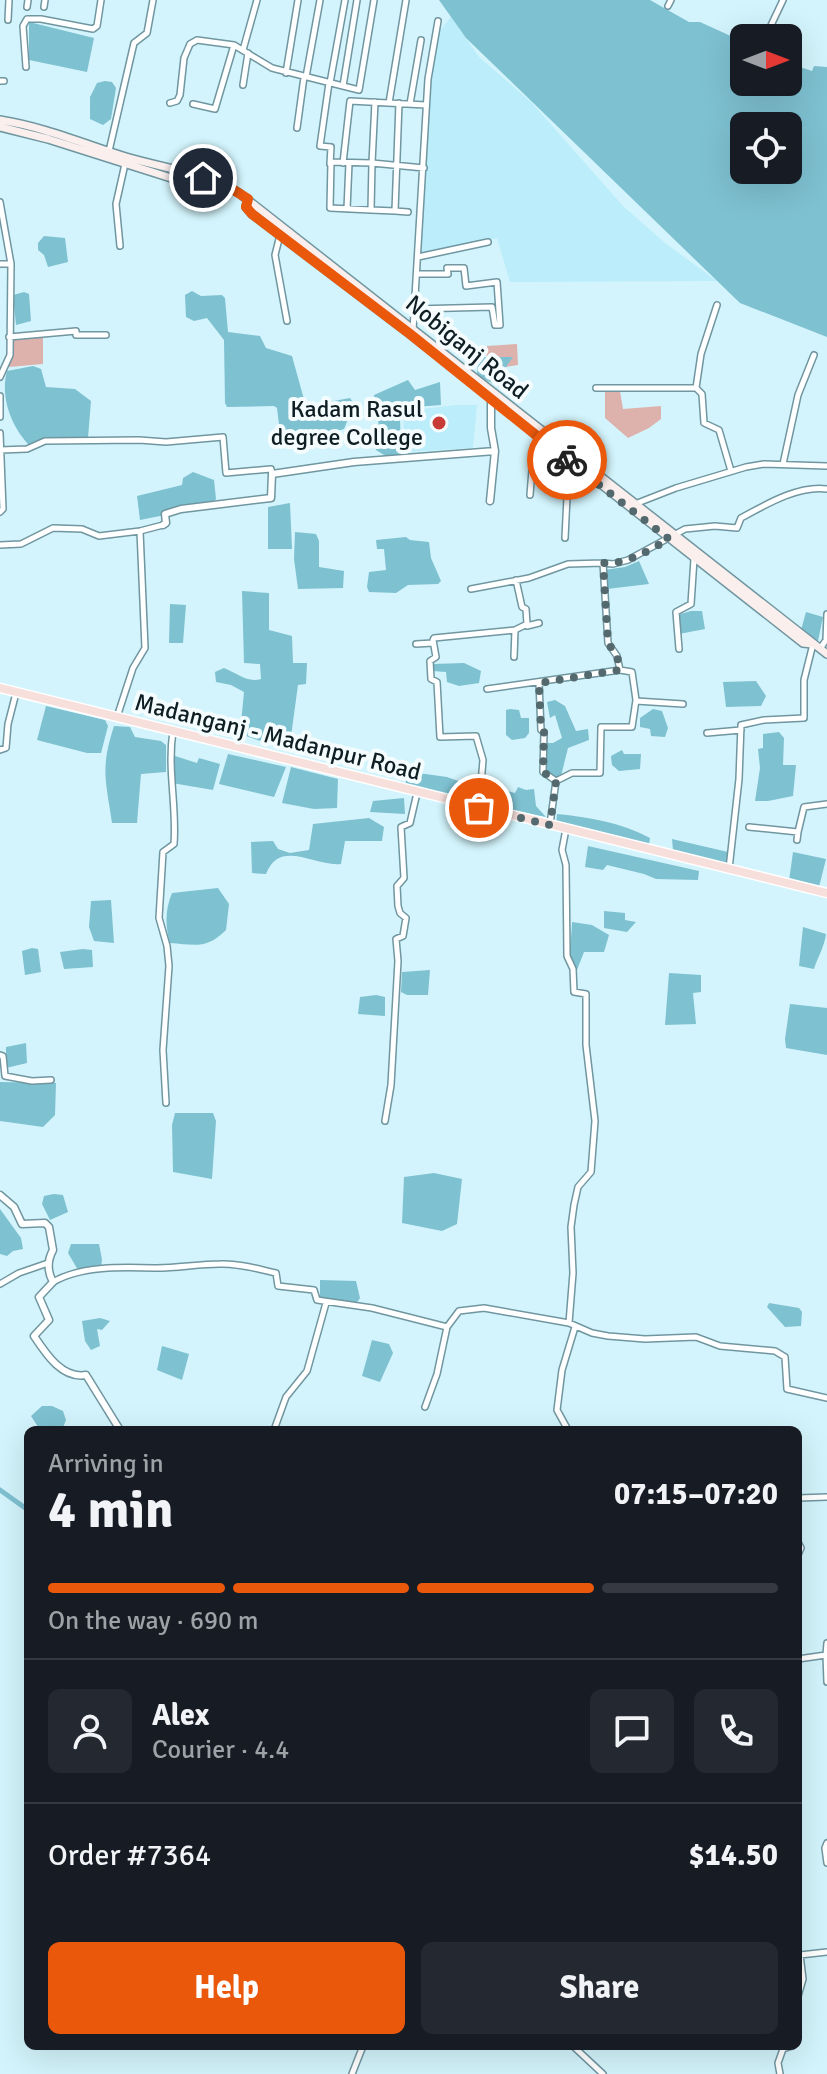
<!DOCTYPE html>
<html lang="en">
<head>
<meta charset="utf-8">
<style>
  :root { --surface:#171b24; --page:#242831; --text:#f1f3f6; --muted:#9ea1a6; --line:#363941; --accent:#ea580c }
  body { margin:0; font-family:Signika,sans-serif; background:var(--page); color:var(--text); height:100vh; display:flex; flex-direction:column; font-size:30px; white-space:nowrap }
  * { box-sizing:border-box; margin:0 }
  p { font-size:26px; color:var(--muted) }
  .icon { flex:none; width:44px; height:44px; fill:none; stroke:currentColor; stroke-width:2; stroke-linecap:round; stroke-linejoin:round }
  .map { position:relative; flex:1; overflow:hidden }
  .side { position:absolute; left:24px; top:1426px; width:778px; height:624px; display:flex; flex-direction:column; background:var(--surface); border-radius:12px; box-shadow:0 8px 32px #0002 }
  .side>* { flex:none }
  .needle { width:52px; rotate:90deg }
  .fabs { position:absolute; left:730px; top:24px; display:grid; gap:16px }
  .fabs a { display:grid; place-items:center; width:72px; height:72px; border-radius:12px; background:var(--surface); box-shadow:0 8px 32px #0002; font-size:40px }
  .pin { position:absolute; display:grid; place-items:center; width:68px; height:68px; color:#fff; margin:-34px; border:4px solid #fff; border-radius:50%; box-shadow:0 2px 8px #0007 }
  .courier { position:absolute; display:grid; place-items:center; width:80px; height:80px; margin:-40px; border:6px solid #ea580c; border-radius:50%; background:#fff; color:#222; box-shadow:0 2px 10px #0007 }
  .summary em { font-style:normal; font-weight:700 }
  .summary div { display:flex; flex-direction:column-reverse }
  .summary { display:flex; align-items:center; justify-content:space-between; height:136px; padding:0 24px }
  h1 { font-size:52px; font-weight:700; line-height:60px }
  .bar { display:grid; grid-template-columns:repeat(4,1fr); gap:12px 8px; align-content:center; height:96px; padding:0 24px }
  .bar i { height:10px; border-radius:6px; background:var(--line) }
  .bar .selected { background:var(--accent) }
  .bar p { grid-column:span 4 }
  .line { display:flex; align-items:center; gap:20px; padding:0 24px; border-top:2px solid var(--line) }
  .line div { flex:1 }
  .round { display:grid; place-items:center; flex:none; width:84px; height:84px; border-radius:12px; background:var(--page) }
  .primary-button { display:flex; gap:16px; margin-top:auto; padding:16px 24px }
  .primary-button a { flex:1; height:92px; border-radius:12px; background:var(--accent); color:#fff; font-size:32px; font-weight:700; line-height:92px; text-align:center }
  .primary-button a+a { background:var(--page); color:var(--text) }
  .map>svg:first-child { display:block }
  .built { fill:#bbedfa }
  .green { fill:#ddb2ac }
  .water { fill:#7ec1d1; fill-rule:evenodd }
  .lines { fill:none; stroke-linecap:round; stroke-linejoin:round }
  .canal { stroke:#7ec1d1; stroke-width:5 }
  .minor-casing { stroke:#7096a0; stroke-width:8 }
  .tertiary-casing { stroke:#7096a0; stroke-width:9 }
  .secondary-casing { stroke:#7096a0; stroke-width:10 }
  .primary-casing { stroke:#fff; stroke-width:11 }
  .minor { stroke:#fff; stroke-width:5 }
  .tertiary { stroke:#fff; stroke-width:6 }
  .secondary { stroke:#fbefee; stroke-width:7 }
  .primary { stroke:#f7dfdc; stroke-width:8 }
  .done { stroke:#54696e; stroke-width:8; stroke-dasharray:0 14.4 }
  .route { stroke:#ea580c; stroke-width:10 }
  .poi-dot { fill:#c93b36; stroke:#f4fcfe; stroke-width:3 }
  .labels { text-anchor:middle; stroke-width:8; stroke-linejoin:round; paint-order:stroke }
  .street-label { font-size:24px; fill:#0f1e22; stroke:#f4fcfe }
  .poi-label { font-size:24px; fill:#0f1e22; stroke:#f4fcfe; text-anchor:end }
</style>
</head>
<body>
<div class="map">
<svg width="827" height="2074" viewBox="0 0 827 2074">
  <rect width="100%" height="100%" fill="#d3f4fc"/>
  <!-- built -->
  <path class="built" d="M451 17 479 57 531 102 623 206 665 243 717 281 510 282 497 238 418 257 429 81 435 37Z
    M457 405H477L473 448 405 452 403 411Z"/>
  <!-- green -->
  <path class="green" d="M43 336V364L9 367 12 337Z
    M517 344 518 365 486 370 487 346Z
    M620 391 623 409 661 406V419L649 428 628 438 605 418V392Z"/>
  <!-- water -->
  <path class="water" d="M439 0H650L689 22H700L744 42V82H788V63L812 71 814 66 827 67V337L740 303 466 38ZM788 126V170H744V126Z
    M29 22 94 38 87 72 29 60Z
    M105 81 112 82 116 88 111 119 103 125 90 119V97L97 83Z
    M44 236 65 238 68 262 48 267 44 255 38 250V243Z
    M192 291 201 296 222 295 225 298 228 332 260 336 266 348 292 356 305 403 312 405 350 398 354 404 344 429 327 434H284L280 433 277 408 274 406 227 407 225 403 224 340 207 318 194 321 186 317 185 295Z
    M24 292 29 294 31 321 16 325 13 295Z
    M478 357H513L494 384 477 376Z
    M33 366 41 369 46 387 75 389 91 401 88 438H46L29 445C11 426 0 397 7 371Z
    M408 380 415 390 440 382 441 405 402 408 400 416 401 456 384 455 376 450 374 442 380 433 374 395Z
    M193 472 214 480 216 499 209 507C183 509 164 516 140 520L137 496 182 485 183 478Z
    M290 503 292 549H268V507Z
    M295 532 316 534 319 541V567L344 571 343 588 298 589 294 559Z
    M406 537 410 540 429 542 431 558 441 581 438 584 408 585 396 593 369 592 367 587 369 572 386 570 384 549H377L376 540Z
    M639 561 649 584 607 589 604 570 625 567Z
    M242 591 269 593V630L292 636 293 663H307L306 684 298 685 289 751 240 734 244 692 231 685 216 682 215 672 224 668C237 673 247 683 261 679L260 664 244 663Z
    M170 604 186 605 183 643H169Z
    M691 611H702L705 629 679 634 677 615Z
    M806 612 823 617 818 641 801 630Z
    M464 663 481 671 479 683 459 686 447 682 446 672 433 671V664Z
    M756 681 766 696 761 706 726 707 723 682Z
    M555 700 565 706 576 731 588 729 589 740 568 748 561 776 555 780 544 773 545 743H553L562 738 555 715 550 718 547 702Z
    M46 706 105 720 108 726 101 753H87L37 740Z
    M510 709 519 710 521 718H529V733L525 738 512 740 506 735V710Z
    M653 709 662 711 668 728 665 737 651 736 650 729 640 727V718Z
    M114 726 130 727 135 737 161 741 166 745V772L141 774 137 823H112C106 781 100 769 114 726Z
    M779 732 784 738 783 765H796L793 796 768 801H755L760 768 758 749 763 748V734Z
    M622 750 624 754H641L640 769 619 771 612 765 611 756Z
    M228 754 286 767 274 797 219 784Z
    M172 755 197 763 199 758 220 764 213 790 172 783Z
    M291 767 338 779 337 808 314 809 282 803Z
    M411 772 447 777 478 788 477 804 405 786 407 774Z
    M483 785 515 793 518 787 526 790 534 789 536 806 546 817 482 804Z
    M404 798 405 814 370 812 373 801Z
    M557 814C589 817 622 823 650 838L649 845 556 824Z
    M369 818 384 827 382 841H345L341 864C315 867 280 838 266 874L252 873 251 842 273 841 278 849 290 853 309 850 313 824Z
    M672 839 728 852 725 866 673 850Z
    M588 846 699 871 698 880 656 879 644 874 607 865 603 870 585 867Z
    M793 852 826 859 819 887 789 881Z
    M218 888 229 904 226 930C207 949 196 945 170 943 165 925 165 910 172 893Z
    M111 900 114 943 94 941 89 927 91 901Z
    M604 911 625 913V920L636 922 627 932 604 928Z
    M572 922 592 925 609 935 604 952H584L577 970C566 959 572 938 572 922Z
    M803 927 826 934C824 948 818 956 814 969L799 966Z
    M32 948 38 949 41 972 25 975 22 951Z
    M83 949 92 950 93 967 64 969 60 952Z
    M430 970 428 995H407L401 992 402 972Z
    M669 973 701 975V992L693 993 696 1024 665 1025Z
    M376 995 385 997V1016L358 1014 360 997Z
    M790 1004 827 1008V1055L786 1048 785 1039Z
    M26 1043 27 1063 6 1068V1047Z
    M0 1082 56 1083 55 1115 43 1127 0 1121Z
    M175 1113H213L216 1121 212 1179 173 1172 172 1125Z
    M434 1173 462 1179 457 1224 442 1231 402 1223 404 1177Z
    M54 1194 63 1195 68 1212 50 1220 42 1204 44 1196Z
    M0 1209 21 1238 23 1249 13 1251 7 1256 0 1254Z
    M71 1244H99L102 1259 101 1268 78 1270 68 1253Z
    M320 1280 356 1281 360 1298 356 1304 320 1298Z
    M769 1303 799 1308 802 1312 801 1326 785 1327 767 1307Z
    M100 1318 110 1321 102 1330 97 1329 100 1346 91 1350 85 1341 82 1321Z
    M372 1340 389 1344 393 1353 380 1382 362 1376Z
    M162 1346 189 1354 182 1380 157 1370Z
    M42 1406H52L63 1411 66 1420 62 1430H40L31 1416Z"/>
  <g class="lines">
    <!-- canal -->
    <path class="canal" d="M0 1490 28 1510"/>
    <!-- minor casing -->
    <g class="minor-casing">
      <path id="minor" d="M668 6 671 0
        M27 7 28 0
        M44 7 45 0
        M8 20 9 0
        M765 38 783 0
        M243 50 257 0
        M26 67 23 26 27 19H41L93 29 97 26 101 0
        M286 73 298 0
        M306 77 320 0
        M0 81H4
        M329 83 320 146 331 147 330 164
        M330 83 345 0
        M243 85 248 53
        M343 86 359 90 374 0
        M375 102 372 163 331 162 330 208 371 210 372 163 424 168
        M170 103 177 101 180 95 184 58 190 44 197 40 234 45 272 68 343 86 357 0
        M389 103 406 0
        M193 104 215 109 234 45
        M410 104 421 40
        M297 128 304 77
        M109 151 134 43 147 33 153 0
        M343 163 350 101 426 105
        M0 202 11 264 10 355 0 377
        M347 209 349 163
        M371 210 395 211 399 103
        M395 211 408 212
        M280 235 275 255 287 321
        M120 246 116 204 125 164
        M418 257 488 242
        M0 264H11
        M717 305 701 354 696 388 702 394 704 423 719 430 731 471
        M415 309 492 307 495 325H500L497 282 466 286 464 268H447L448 274H417
        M413 330 428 79 438 21
        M9 337 76 331V335H106
        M596 388H696
        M0 396V417
        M0 433 3 509 0 512
        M0 450 27 449 45 441 139 440 166 442 223 437 226 473 271 469 272 474
        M783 464 798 395 814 355
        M530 495 532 470 542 440
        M635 504 676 488 746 467 764 464 827 466
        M565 538 567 497 576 467
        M0 545 21 544 53 528 82 529 99 536 140 531 163 525
        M471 589 529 578 568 564 603 563
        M527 626 539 623
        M416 644 433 643
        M679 649 676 612 691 604 694 559
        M820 649 826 640 827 614
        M514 657 515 630 527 624 526 609 522 607 516 580
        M539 683 541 730 544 732 543 772 556 781
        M487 689 620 670
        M636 701 683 704
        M117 717 133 668 145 648 140 531
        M707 733 741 730
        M0 750 6 748 8 724 16 693
        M479 808 483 760 476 736 440 737 437 682 431 679 430 661 436 657 433 640 434 638 515 630
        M550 824 556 781 572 773H600L601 727H632L636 700 632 672 620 670 617 656 608 643 603 563 613 564 628 560 685 529 715 526 737 528 741 518C765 505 798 485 827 489
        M749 827 798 832 804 807 827 804
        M566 829 562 850 566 865 567 956 573 969 574 992 586 994V1045L595 1121 591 1172 578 1187 574 1205 571 1227 573 1273 569 1323
        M797 840 798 832
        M729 869 739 779 741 725 764 720 804 718V680L813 644
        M0 1055 3 1056 5 1076 32 1081 51 1080
        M166 1103 163 1050 169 966 167 946 159 918 163 852 174 844C177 806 167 770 173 731
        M385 1121 391 1085 398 961 396 939 403 936 406 918 400 913 398 906 397 886 404 878 401 827 410 823 417 793
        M53 1282C82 1265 125 1267 157 1268 178 1268 199 1264 220 1264 238 1263 258 1269 276 1273L278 1286 314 1290 317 1300 372 1308 447 1327
        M0 1284 19 1273 48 1263
        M425 1407 437 1374 447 1327 459 1311 484 1308 569 1323 592 1333 608 1336 645 1339 696 1337 720 1346 775 1351 785 1357 787 1389 827 1398
        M274 1430 286 1397 307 1371 326 1303
        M568 1430 557 1410 562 1370 575 1327
        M798 1498 827 1497
        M798 1542 801 1548 798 1555
        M826 1655 827 1682
        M798 1659 826 1655 827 1643
        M827 1843 825 1848 827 1863
        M798 1996 803 1979 800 1955 827 1952
        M573 2046 603 2074
        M352 2074 363 2046
        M780 2074 778 2063 783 2049 792 2046"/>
    </g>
    <!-- tertiary casing -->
    <g class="tertiary-casing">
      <path id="tertiary" d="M490 501 495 451 491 428V396
        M163 525 166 523 165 514 181 509 271 498 272 474 354 462 495 451
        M0 1195 14 1207 22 1224 45 1223 49 1227 53 1250C47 1261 47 1271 53 1282L39 1297 49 1320 34 1336C46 1354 62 1379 86 1375L120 1430"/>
    </g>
    <!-- secondary casing -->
    <g class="secondary-casing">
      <path id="secondary" d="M0 120C44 127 84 144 126 157 163 168 206 173 239 193L827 654
        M0 127 48 139 190 184 198 182 203 178
        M248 199 246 207 252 214 410 334 803 643 812 644"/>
    </g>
    <!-- primary casing -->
    <g class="primary-casing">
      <path id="primary" d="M0 688 827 893"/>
    </g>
    <!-- minor -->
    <use href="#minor" class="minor"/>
    <!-- tertiary -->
    <use href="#tertiary" class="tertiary"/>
    <!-- secondary -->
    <use href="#secondary" class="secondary"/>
    <!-- primary -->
    <use href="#primary" class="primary"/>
  </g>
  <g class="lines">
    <!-- done -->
    <path class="done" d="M479 808 550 825 556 781 543 772 544 732 541 730 539 683 620 670 617 656 608 643 603 563C625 565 650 550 669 539L567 460"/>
    <!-- route -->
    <path class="route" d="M203 178 226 185 248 199 246 207 252 214 410 334 567 460"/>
  </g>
  <!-- markers -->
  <circle class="poi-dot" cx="439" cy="423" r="8"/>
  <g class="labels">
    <!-- street labels -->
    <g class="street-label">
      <text transform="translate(467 347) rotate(39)" y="8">Nobiganj Road</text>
      <text transform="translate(278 737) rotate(14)" y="8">Madanganj - Madanpur Road</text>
    </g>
    <!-- poi labels -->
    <g class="poi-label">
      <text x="423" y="417">Kadam Rasul<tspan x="423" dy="28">degree College</tspan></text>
    </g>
  </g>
</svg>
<div class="fabs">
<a><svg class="needle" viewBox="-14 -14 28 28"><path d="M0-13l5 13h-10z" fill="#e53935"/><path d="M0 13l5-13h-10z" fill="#9ea1a6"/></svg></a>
<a><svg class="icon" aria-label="locate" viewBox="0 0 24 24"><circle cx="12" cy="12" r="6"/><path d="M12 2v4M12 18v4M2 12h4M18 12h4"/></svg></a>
</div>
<div class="pin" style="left:479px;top:808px;background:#ea580c"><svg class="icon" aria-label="bag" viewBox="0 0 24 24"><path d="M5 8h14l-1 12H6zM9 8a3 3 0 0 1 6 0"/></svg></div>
<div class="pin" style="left:203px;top:178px;background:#1f2937"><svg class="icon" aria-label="home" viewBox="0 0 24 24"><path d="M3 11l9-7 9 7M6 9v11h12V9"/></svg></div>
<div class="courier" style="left:567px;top:460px"><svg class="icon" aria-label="bike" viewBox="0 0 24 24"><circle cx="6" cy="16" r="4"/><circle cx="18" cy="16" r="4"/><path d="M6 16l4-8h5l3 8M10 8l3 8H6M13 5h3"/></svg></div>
<section class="side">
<div class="summary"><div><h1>4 min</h1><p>Arriving in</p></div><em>07:15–07:20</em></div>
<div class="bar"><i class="selected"></i><i class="selected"></i><i class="selected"></i><i></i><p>On the way · 690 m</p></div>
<div class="line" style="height:144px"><a class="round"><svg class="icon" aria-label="person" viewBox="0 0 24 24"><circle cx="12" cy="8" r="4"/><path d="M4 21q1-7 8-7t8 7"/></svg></a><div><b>Alex</b><p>Courier · 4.4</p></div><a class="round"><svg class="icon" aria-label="chat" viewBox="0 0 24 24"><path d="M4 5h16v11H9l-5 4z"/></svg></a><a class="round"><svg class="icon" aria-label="phone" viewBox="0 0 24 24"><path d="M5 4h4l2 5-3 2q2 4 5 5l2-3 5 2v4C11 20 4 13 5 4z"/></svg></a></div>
<div class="line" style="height:104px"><div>Order #7364</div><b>$14.50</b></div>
<div class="primary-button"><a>Help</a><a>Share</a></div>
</section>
</div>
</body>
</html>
